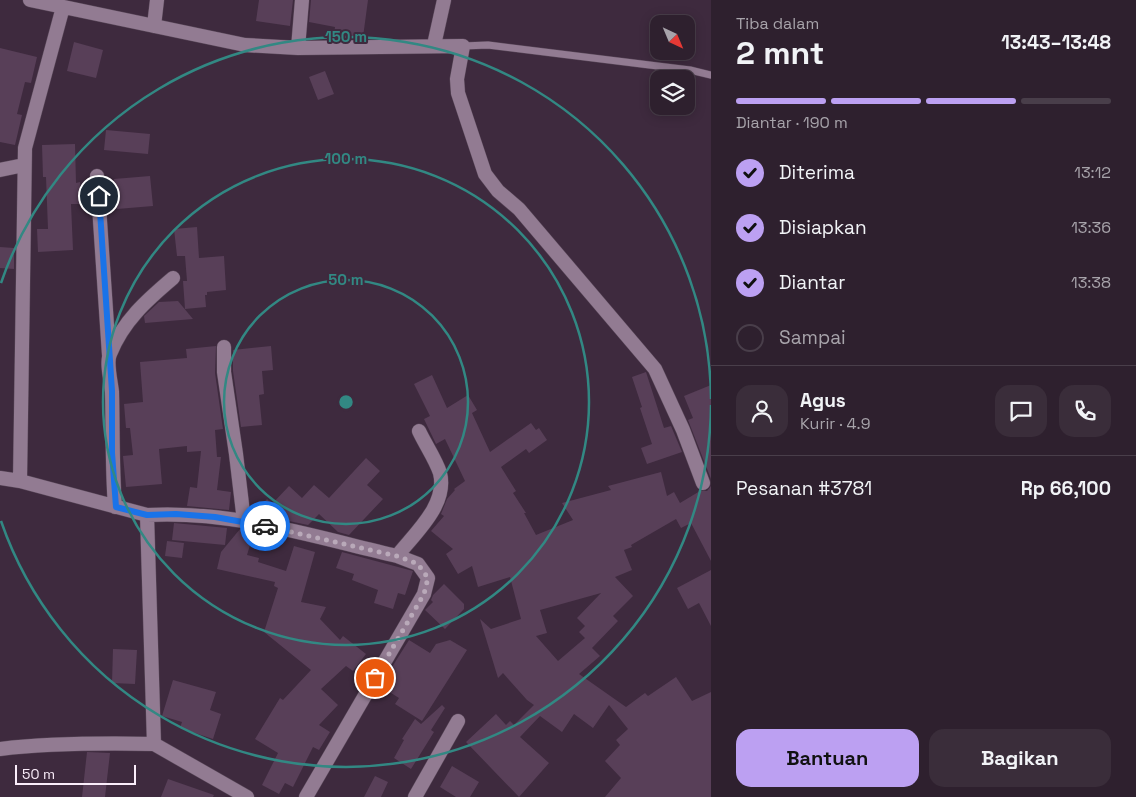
<!DOCTYPE html>
<html lang="id">
<head>
<meta charset="utf-8">
<style>
  :root { --surface:#2e202e; --page:#3a2d3a; --text:#f1f3f6; --muted:#a7a3aa; --line:#493e4a; --accent:#bca0f2 }
  body { margin:0; font-family:"Space Grotesk",sans-serif; background:var(--page); color:var(--text); height:100vh; display:flex; flex-direction:column; font-size:19px; white-space:nowrap }
  * { box-sizing:border-box; margin:0 }
  p { font-size:16px; color:var(--muted) }
  .icon { flex:none; width:28px; height:28px; fill:none; stroke:currentColor; stroke-width:2; stroke-linecap:round; stroke-linejoin:round }
  .map { position:relative; flex:1; overflow:hidden }
  .panel { display:flex; flex-direction:column; background:var(--surface); width:425px }
  .panel>* { flex:none }
  .needle { width:32px; rotate:136deg }
  .buttons { position:absolute; left:650px; top:15px; display:grid; gap:10px }
  .buttons a { display:grid; place-items:center; width:45px; height:45px; border-radius:10px; background:var(--surface); box-shadow:0 2px 12px #0003,0 0 0 1px var(--line); font-size:25px }
  .scale { position:absolute; left:15px; bottom:12px; width:121px; box-sizing:border-box; padding-left:5px; border:2px solid #fbeefb; border-top:0; font-size:14px; line-height:18px; white-space:nowrap; color:#fbeefb; -webkit-text-stroke:4px #3e2a3e; paint-order:stroke }
  .pin { position:absolute; display:grid; place-items:center; width:42px; height:42px; color:#fff; margin:-21px; border:2px solid #fff; border-radius:50%; box-shadow:0 1px 5px #0007 }
  .courier { position:absolute; display:grid; place-items:center; width:50px; height:50px; margin:-25px; border:4px solid #1a73e8; border-radius:50%; background:#fff; color:#222; box-shadow:0 1px 6px #0007 }
  .summary em { font-style:normal; font-weight:700 }
  .summary div { display:flex; flex-direction:column-reverse }
  .summary { display:flex; align-items:center; justify-content:space-between; height:85px; padding:0 25px }
  h1 { font-size:32px; font-weight:700; line-height:38px }
  .bar { display:grid; grid-template-columns:repeat(4,1fr); gap:8px 5px; align-content:center; height:60px; padding:0 25px }
  .bar i { height:6px; border-radius:4px; background:var(--line) }
  .bar .active { background:var(--accent) }
  .bar p { grid-column:span 4 }
  .line { display:flex; align-items:center; gap:12px; padding:0 25px; border-top:1px solid var(--line) }
  .line div { flex:1 }
  .round { display:grid; place-items:center; flex:none; width:52px; height:52px; border-radius:15px; background:var(--page) }
  ol { padding:0 25px; list-style:none }
  li { display:flex; align-items:center; gap:15px; height:55px }
  li p { margin-inline-start:auto }
  li .icon { padding:5px; border-radius:50%; background:var(--accent); color:#111; stroke-width:4 }
  li:last-child { color:var(--muted) }
  li i { width:28px; height:28px; border:2px solid var(--line); border-radius:50% }
  .cta { display:flex; gap:10px; margin-top:auto; padding:10px 25px }
  .cta a { flex:1; height:58px; border-radius:15px; background:var(--accent); color:#111; font-size:20px; font-weight:700; line-height:58px; text-align:center }
  .cta a+a { background:var(--page); color:var(--text) }
  main { display:flex; flex:1; min-height:0 }
  .map>svg:first-child { display:block }
  .building { fill:#583f58; fill-rule:evenodd }
  .lines { fill:none; stroke-linecap:round; stroke-linejoin:round }
  .service-casing { stroke:#584758; stroke-width:8 }
  .minor-casing { stroke:#584758; stroke-width:15 }
  .service { stroke:#927b92; stroke-width:7 }
  .minor { stroke:#927b92; stroke-width:14 }
  .done { stroke:#b9a9b9; stroke-width:5; stroke-dasharray:0 9 }
  .route { stroke:#1a73e8; stroke-width:6 }
  .ring { fill:none; stroke:#328883; stroke-width:2.5 }
  .centre { fill:#328883; stroke:#3e2a3e; stroke-width:2.5 }
  .ring-label { font-size:15px; text-anchor:middle; font-weight:bold; fill:#328883; stroke:#3e2a3e; stroke-width:4; stroke-linejoin:round; paint-order:stroke }
</style>
</head>
<body>
<main>
<div class="map">
<svg width="711" height="797" viewBox="0 0 711 797">
  <rect width="100%" height="100%" fill="#3e2a3e"/>
  <!-- building -->
  <path class="building" d="M259 0H293L290 26 256 21Z
    M311 0H368L363 37 334 34 335 27 309 22Z
    M74 42 103 50 96 78 67 71Z
    M0 48 37 57 31 83 25 82 17 114 22 115 15 145 0 142Z
    M325 71 334 94 318 100 309 77Z
    M106 130 150 134 148 154 104 150Z
    M75 144 76 183 80 182 81 204H71L73 250 38 252 37 229H48L46 177H43L42 145Z
    M150 176 153 206 117 209 114 179Z
    M197 227 199 258 224 256 226 290 207 292V295H205L206 307 185 309 183 281H187L185 256H177L174 229Z
    M0 247 14 248V269L0 268Z
    M178 301 193 319 145 323 144 316 159 302Z
    M216 346 215 373 223 429 215 430 217 457H221L217 490 231 492 229 510 187 506 190 487 197 488 201 451 187 452V446L159 449 162 484 126 487 123 456 133 455 130 428H126L124 404 143 402 140 362 187 358 186 349Z
    M271 346 273 370 262 371 264 394 259 395 262 425 241 427 233 371V350Z
    M646 372 664 428 671 426 682 452 647 464 641 448 652 444 640 408 642 407 632 377Z
    M432 375 447 408 468 395 477 410 472 413 490 452 531 423 536 430 539 428 547 440 529 453 526 449 501 467 516 491 513 493 526 513H524L536 535 573 520 562 503 611 490 608 486 661 472 667 496 674 492 680 503 700 491H707L711 486V561L691 523 681 528 676 519 631 545 632 547 624 550 632 570 615 577 633 596 613 616 618 621 592 648 600 656 579 674 626 707 645 693 648 696 676 677 692 701 711 692V797H605L621 778 605 761 620 745 616 740 628 729 609 705 593 728 574 714 562 732 540 716 520 737 549 763 519 797 466 742 496 714 506 725 510 721 514 725 534 705 527 700 503 673 498 678 480 619 491 629 521 619 510 577 478 587 472 566 458 574 446 554 453 549 431 531 444 516 441 514 447 499 455 490 454 489 465 481 445 439 436 444 424 419 430 416 414 384ZM601 593 577 618 585 626 579 632 585 638 558 661 536 636 547 633 540 610Z
    M711 385V479L688 420 693 418 684 396Z
    M366 458 380 471 367 485 383 499 349 535 338 532 319 514 308 525 260 515 256 512 267 499 272 504 289 486 302 498 314 485 329 498Z
    M174 523 227 528 225 545 172 540Z
    M240 529 254 532 247 555 259 558 258 562 286 571 294 546 315 552 301 602 326 607 320 619 340 640 343 636 366 654 353 671 346 666 321 689 338 705 319 725 330 732 319 750 313 747 293 787 285 783 279 794 262 785 278 753 255 739 280 698 283 700 311 670 264 632 278 588 274 586 275 582 217 569 221 552Z
    M167 541 184 543 182 558 165 556Z
    M342 552 413 571 405 595 398 593 393 609 374 603 378 590 352 580 354 574 336 568Z
    M711 570V626L699 603 688 609 677 588Z
    M444 584 464 604V609L445 629 425 610 433 602 431 600 433 595Z
    M409 640 430 653 436 644 450 640 467 650 422 721 395 704 399 698 380 686Z
    M113 649 137 650 135 684 112 683Z
    M173 680 216 692 210 710 221 714 213 739 180 728 182 722 162 716Z
    M442 705 445 708 431 730 434 732 411 769 394 758 404 740 402 739 415 719 421 724Z
    M87 752 110 753 105 797H82Z
    M452 766 479 782 470 797H456L440 787Z
    M375 776 388 782 381 797H364Z
    M168 779 214 795 213 797H161Z"/>
  <g class="lines">
    <!-- service casing -->
    <g class="service-casing">
      <path id="service" d="M463 46 488 45 690 70 711 75"/>
    </g>
    <!-- minor casing -->
    <g class="minor-casing">
      <path id="minor" d="M30 0 245 45 298 48 463 46 457 79 458 93 485 174 498 191 519 209 655 369 683 430 703 483
        M154 26 157 0
        M434 45 444 0
        M298 48 302 0
        M0 170 24 165
        M97 176 109 355
        M224 347V372L236 454 244 521
        M0 478 20 481 147 515 154 744 247 797
        M20 481 25 148 63 7
        M115 507C112 468 113 430 112 392 111 382 106 362 110 354 123 321 147 300 173 278
        M147 515C232 510 315 537 397 556L418 564 428 578 424 594 306 797
        M397 556C414 534 448 505 440 473 436 460 425 444 419 431
        M0 749C51 743 102 743 154 744
        M415 797 458 721"/>
    </g>
    <!-- service -->
    <use href="#service" class="service"/>
    <!-- minor -->
    <use href="#minor" class="minor"/>
  </g>
  <g class="lines">
    <!-- done -->
    <path class="done" d="M265 526 397 556 418 564 428 578 424 594 375 678"/>
    <!-- route -->
    <path class="route" d="M99 196 112 391V453L116 507 147 515 176 514 215 517 265 526"/>
  </g>
  <!-- distance rings -->
  <g class="ring">
    <circle cx="346" cy="402" r="122"/>
    <circle cx="346" cy="402" r="243"/>
    <path d="M711 405A365 365 0 0 1 1 521M1 283A365 365 0 0 1 711 399"/>
  </g>
  <circle cx="346" cy="402" r="8" class="centre"/>
  <g class="ring-label">
    <text x="346" y="42">150 m</text>
    <text x="346" y="164">100 m</text>
    <text x="346" y="285">50 m</text>
  </g>
</svg>
<div class="buttons">
<a><svg class="needle" viewBox="-14 -14 28 28"><path d="M0-13l5 13h-10z" fill="#e53935"/><path d="M0 13l5-13h-10z" fill="#a7a3aa"/></svg></a>
<a><svg class="icon" aria-label="layers" viewBox="0 0 24 24"><path d="M12 4l9 5-9 5-9-5zM3 14l9 5 9-5"/></svg></a>
</div>
<div class="scale">50 m</div>
<div class="pin" style="left:375px;top:678px;background:#ea580c"><svg class="icon" aria-label="bag" viewBox="0 0 24 24"><path d="M5 8h14l-1 12H6zM9 8a3 3 0 0 1 6 0"/></svg></div>
<div class="pin" style="left:99px;top:196px;background:#1f2937"><svg class="icon" aria-label="home" viewBox="0 0 24 24"><path d="M3 11l9-7 9 7M6 9v11h12V9"/></svg></div>
<div class="courier" style="left:265px;top:526px"><svg class="icon" aria-label="car" viewBox="0 0 24 24"><path d="M5 17H2v-5l4-1 3-4h7l3 4 3 1v5h-3M9 17h6M6 11h13"/><circle cx="7" cy="17" r="2"/><circle cx="17" cy="17" r="2"/></svg></div>
</div>
<section class="panel">
<div class="summary"><div><h1>2 mnt</h1><p>Tiba dalam</p></div><em>13:43–13:48</em></div>
<div class="bar"><i class="active"></i><i class="active"></i><i class="active"></i><i></i><p>Diantar · 190 m</p></div>
<ol>
<li><svg class="icon" aria-label="check" viewBox="0 0 24 24"><path d="M5 12l5 5 9-10"/></svg>Diterima<p>13:12</p></li>
<li><svg class="icon" aria-label="check" viewBox="0 0 24 24"><path d="M5 12l5 5 9-10"/></svg>Disiapkan<p>13:36</p></li>
<li><svg class="icon" aria-label="check" viewBox="0 0 24 24"><path d="M5 12l5 5 9-10"/></svg>Diantar<p>13:38</p></li>
<li><i></i>Sampai</li>
</ol>
<div class="line" style="height:90px"><a class="round"><svg class="icon" aria-label="person" viewBox="0 0 24 24"><circle cx="12" cy="8" r="4"/><path d="M4 21q1-7 8-7t8 7"/></svg></a><div><b>Agus</b><p>Kurir · 4.9</p></div><a class="round"><svg class="icon" aria-label="chat" viewBox="0 0 24 24"><path d="M4 5h16v11H9l-5 4z"/></svg></a><a class="round"><svg class="icon" aria-label="phone" viewBox="0 0 24 24"><path d="M5 4h4l2 5-3 2q2 4 5 5l2-3 5 2v4C11 20 4 13 5 4z"/></svg></a></div>
<div class="line" style="height:65px"><div>Pesanan #3781</div><b>Rp 66,100</b></div>
<div class="cta"><a>Bantuan</a><a>Bagikan</a></div>
</section>
</main>
</body>
</html>
